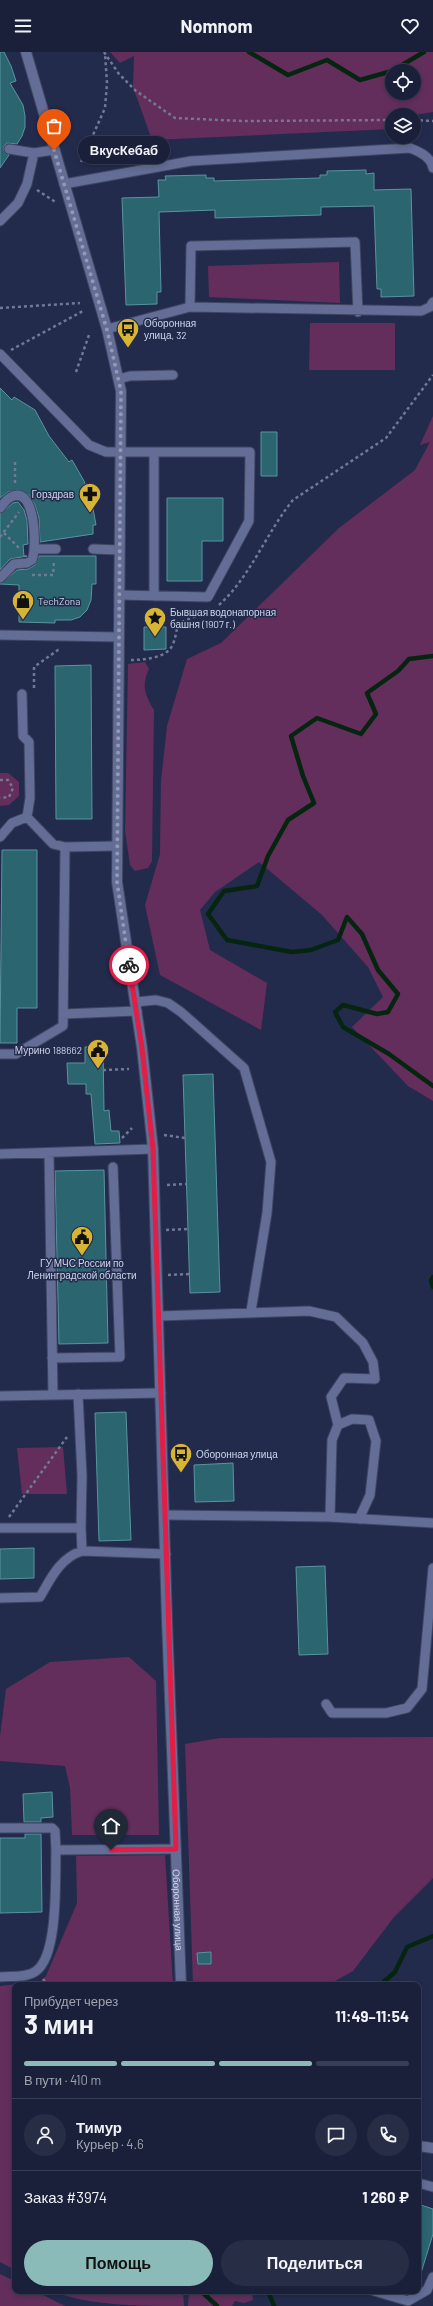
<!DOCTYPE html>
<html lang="ru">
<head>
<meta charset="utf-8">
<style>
  :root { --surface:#1a203a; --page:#272d45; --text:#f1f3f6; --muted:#9fa3af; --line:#383e54; --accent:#8bbbb9 }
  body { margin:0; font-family:Barlow,sans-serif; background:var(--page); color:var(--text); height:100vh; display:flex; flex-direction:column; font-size:15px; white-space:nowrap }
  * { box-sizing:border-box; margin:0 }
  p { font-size:13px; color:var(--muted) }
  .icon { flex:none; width:22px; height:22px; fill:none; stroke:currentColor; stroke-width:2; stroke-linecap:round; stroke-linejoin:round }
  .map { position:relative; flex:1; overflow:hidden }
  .side { position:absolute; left:12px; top:1930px; width:409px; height:312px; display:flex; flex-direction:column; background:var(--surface); border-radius:8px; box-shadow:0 2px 6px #0003,0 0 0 1px var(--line) }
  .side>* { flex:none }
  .tools { position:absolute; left:385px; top:12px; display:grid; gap:8px }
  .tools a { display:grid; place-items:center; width:36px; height:36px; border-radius:50%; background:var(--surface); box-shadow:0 2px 6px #0003,0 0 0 1px var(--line); font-size:20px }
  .pin { position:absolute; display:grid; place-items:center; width:34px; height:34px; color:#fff; margin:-41px -17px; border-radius:50% 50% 50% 0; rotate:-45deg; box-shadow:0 0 4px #0007 }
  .pin .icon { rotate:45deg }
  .courier { position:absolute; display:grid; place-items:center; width:40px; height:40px; margin:-20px; border:3px solid #e11d48; border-radius:50%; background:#fff; color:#222; box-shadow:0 1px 5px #0007 }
  .bubble { position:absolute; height:28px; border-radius:14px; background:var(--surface); box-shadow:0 2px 6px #0003,0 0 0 1px var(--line); font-size:13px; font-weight:700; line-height:28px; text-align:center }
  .head em { font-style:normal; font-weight:700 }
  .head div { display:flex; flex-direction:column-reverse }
  .head { display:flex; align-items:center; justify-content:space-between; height:68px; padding:0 12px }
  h1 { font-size:26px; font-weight:700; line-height:30px }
  .bar { display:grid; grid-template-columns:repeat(4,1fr); gap:6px 4px; align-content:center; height:48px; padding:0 12px }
  .bar i { height:5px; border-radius:3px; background:var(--line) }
  .bar .on { background:var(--accent) }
  .bar p { grid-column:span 4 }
  .line { display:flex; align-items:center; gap:10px; padding:0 12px; border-top:1px solid var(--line) }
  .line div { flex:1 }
  .round { display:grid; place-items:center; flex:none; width:42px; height:42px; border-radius:21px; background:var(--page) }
  .action { display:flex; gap:8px; margin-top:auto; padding:8px 12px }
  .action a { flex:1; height:46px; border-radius:24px; background:var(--accent); color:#111; font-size:16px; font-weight:700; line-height:46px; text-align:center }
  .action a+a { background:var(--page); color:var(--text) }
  header { display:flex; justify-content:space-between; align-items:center; height:52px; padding:0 12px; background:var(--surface); font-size:18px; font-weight:700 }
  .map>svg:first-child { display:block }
  .green { fill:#632e5c; fill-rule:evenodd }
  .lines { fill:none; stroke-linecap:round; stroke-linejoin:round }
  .stream { stroke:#062511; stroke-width:4.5 }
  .building { fill:#2a6570; stroke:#5a94a0 }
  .service-casing { stroke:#3f4562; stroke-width:11 }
  .minor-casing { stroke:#3f4562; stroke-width:12 }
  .path { stroke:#717995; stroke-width:2.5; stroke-dasharray:3 3; stroke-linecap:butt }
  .service { stroke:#636d95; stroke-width:9 }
  .minor { stroke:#636d95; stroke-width:10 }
  .done { stroke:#929ab4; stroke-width:4; stroke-dasharray:0 7.2 }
  .route { stroke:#e11d48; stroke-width:5 }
  .labels { text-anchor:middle; stroke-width:3; stroke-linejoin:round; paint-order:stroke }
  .poi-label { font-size:10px; fill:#ced5eb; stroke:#232b4d; text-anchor:start }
  .street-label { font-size:10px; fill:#ced5eb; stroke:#232b4d }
</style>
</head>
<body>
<header><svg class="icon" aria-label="menu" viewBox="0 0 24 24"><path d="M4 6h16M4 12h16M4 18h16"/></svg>Nomnom<svg class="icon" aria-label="heart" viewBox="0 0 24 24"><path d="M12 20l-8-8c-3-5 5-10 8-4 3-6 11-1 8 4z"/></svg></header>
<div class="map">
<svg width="433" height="2254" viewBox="0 0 433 2254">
  <rect width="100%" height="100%" fill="#232b4d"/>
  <!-- green -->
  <path class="green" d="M110 0H433V60L414 63H392V77L152 88 133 35 134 4 120 11ZM392 19H414V41H392Z
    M339 210 340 251 209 245 208 214Z
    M310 271H395V318H309Z
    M433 364V1049L408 1034 352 975 383 945 368 915 322 863 259 810 215 840 200 858 210 898 267 931 261 978 160 923 145 853 160 802 161 729 167 674 187 607 221 591 339 476 415 418 430 390 420 393Z
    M145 610 149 617C141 634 145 643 154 658L152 809 148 816 135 819 130 813 125 779 128 612Z
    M0 721H8L19 730V744L9 753 0 754Z
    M63 1395 67 1442H22L17 1396Z
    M129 1605 156 1629 159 1783H72L70 1736 65 1714 0 1709V1685L6 1637 50 1610Z
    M433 1685V1826L394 1865 353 1919 328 1933H193L185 1692 220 1686Z
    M165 1803 173 1933H15V2218L0 2210V1934L40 1930 46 1924 77 1851 76 1804Z
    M0 2222 15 2229V2239H35L65 2254H0Z
    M52 2239H183L184 2254C142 2254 89 2254 52 2239Z
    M189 2239H252L253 2248 244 2251 235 2249 232 2254H188Z"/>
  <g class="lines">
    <!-- stream -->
    <path class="stream" d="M249 0 288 23 327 8 360 28 392 19 424 0
      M433 604 409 607 398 619 367 641 376 662 361 682 317 666 291 684 303 724 314 751 288 768 268 804 257 834 224 839 208 862 227 888 292 900 311 898 338 888 347 865 362 882 378 918 398 942 388 960 377 962 343 953 335 960 343 975 389 1002 433 1034
      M433 1225 431 1229 433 1235
      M380 1933 395 1920 407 1895 433 1884
      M201 2239 217 2254
      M268 2239 274 2254"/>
  </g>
  <!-- building -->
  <path class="building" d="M0 0H4L11 14 16 29 10 31 23 53 25 64V75L22 84 17 92 7 91 4 94V99L9 103 0 116Z
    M366 118V122L374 121V138L411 137 414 244 381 245V237H377L374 154 321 155V163L215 166V158L159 160 161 240H157V252L126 253 122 146 159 145 158 128H166L165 124 206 123V126H214V129L320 126V123H327V119Z
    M0 336 12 348 14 345 35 358 49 384 69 410 72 408 84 429 92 451 96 473H93V482L40 490 39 466 35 453 29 443 18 438 8 440 0 446Z
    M261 380H277V424H261Z
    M167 446H223V489H202V529H167Z
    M18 450 24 458 27 468 28 492 23 493 24 504H27L10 507 0 518V462L13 451Z
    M39 504H96V532H92L91 548 87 558 80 565 71 568H55V571L19 570V533L0 532 17 518 28 517 35 513Z
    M144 575H166V597L144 598Z
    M91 613 92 767H56L55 614Z
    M2 798H37V956H17V991H0Z
    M85 995H103L104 1059 109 1058 111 1079H119L120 1091 95 1092 91 1042H86V1032H68L67 1011H85Z
    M213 1022 220 1240 190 1241 183 1023Z
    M104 1118 108 1291 59 1292 55 1119Z
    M126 1360 131 1488 99 1489 95 1361Z
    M233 1411 234 1449 195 1450 194 1413Z
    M34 1496V1526L0 1527V1497Z
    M325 1514 328 1602 299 1603 296 1515Z
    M52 1740 53 1765 41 1766V1770H24L23 1742Z
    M25 1782H41L42 1860 0 1861V1786H25Z
    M211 1900V1912H198L197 1901Z
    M418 2152 433 2157V2182L421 2221 418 2220Z"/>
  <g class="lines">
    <!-- service casing -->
    <g class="service-casing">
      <path id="service" d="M9 97 34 101 54 98
        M64 132 191 109 410 96C420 100 431 105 433 116
        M0 169 18 151 27 132 34 101
        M190 255 421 259 430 255 433 250
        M107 277 190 255 191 194 355 190 358 260
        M0 302 89 393 106 400H250L249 469 208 545 119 543
        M119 327 130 324 173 323
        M0 456C3 452 7 447 11 445 36 432 37 496 32 508L27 511 14 512 0 526
        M35 497H56
        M93 497 119 498
        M154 544V401
        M0 583 118 585
        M22 642 23 684 29 690 30 746 27 765
        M27 765 53 792 65 795 117 794
        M0 785 12 771 27 765
        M136 950 156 948 168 951 181 960 244 1016 271 1110 267 1161 251 1259
        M63 962 137 959
        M0 1002H16L63 974 65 795
        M49 1101 53 1343
        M0 1102 153 1097
        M159 1264 309 1259 336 1265 363 1291 373 1310 375 1327 344 1326 331 1345 338 1373
        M52 1306 120 1305 113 1115
        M78 1342 82 1424 81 1476
        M0 1344 161 1341
        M165 1463 330 1465 433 1471
        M330 1465 332 1388 338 1373 352 1367 369 1368 376 1389 370 1443 359 1467
        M0 1476H81L82 1499 166 1502
        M0 1546 40 1545C51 1526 60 1506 82 1499
        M326 1652 332 1661H386L407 1656 422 1637 433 1516
        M0 1776H52L55 1779 56 1798
        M0 1925C11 1924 27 1926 36 1919 59 1903 55 1824 56 1798L176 1797
        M418 2131 433 2135
        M374 2239 408 2249 427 2238 433 2225"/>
    </g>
    <!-- minor casing -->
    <g class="minor-casing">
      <g id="minor">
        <path id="s1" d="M26 0 107 277 121 339 117 830 142 996 153 1097 167 1569 181 1933"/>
        <path d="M418 2094 433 2096"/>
      </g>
    </g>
    <!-- path -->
    <path class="path" d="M104 0 119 22 136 39 175 66 243 69 392 68
      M414 68 433 69
      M81 110 105 56 107 31 105 2
      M37 138 57 151
      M0 256 80 251
      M11 298 83 259
      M76 320 89 283
      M15 410V433
      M4 481 21 498
      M0 485 19 460
      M32 523H53L54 509
      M219 553C251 524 266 481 293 448L386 386 433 323
      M131 608C143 608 168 606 173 592 176 585 176 578 179 571L211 558
      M34 636V615L58 598H61
      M0 728H8L13 736 9 745 0 746
      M103 1018 129 1017
      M164 1083 185 1086
      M122 1086 132 1076
      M167 1133 186 1132
      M166 1178 188 1177
      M168 1223 189 1222
      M9 1465 67 1385
      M43 1927 48 1933"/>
    <!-- service -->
    <use href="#service" class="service"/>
    <!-- minor -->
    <use href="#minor" class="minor"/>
  </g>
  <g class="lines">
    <!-- done -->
    <path class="done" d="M54 98 107 278 121 339 117 830 129 913"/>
    <!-- route -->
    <path class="route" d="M111 1798 176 1797 153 1097 142 996 129 913"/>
  </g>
  <!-- icons -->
  <defs>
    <g id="bus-pin" transform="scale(1.15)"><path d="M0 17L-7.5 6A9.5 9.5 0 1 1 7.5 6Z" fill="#d8b434" stroke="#232b4d"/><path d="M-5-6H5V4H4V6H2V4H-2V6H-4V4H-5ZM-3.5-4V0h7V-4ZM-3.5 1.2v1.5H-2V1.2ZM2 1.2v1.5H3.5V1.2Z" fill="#111"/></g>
    <g id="pharmacy-pin" transform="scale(1.15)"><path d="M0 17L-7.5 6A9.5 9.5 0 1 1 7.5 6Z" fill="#d8b434" stroke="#232b4d"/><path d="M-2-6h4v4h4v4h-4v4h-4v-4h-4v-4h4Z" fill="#111"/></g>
    <g id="shop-pin" transform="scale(1.15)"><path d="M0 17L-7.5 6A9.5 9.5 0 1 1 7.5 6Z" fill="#d8b434" stroke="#232b4d"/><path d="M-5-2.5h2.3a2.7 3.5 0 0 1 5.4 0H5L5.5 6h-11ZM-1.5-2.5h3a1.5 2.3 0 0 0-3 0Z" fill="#111"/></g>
    <g id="sight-pin" transform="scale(1.15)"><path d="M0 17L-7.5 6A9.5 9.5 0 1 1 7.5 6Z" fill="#d8b434" stroke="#232b4d"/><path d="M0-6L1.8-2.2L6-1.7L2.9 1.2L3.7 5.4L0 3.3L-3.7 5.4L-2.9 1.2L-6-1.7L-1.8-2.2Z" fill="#111"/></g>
    <g id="civic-pin" transform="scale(1.15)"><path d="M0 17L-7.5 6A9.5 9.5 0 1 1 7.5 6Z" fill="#d8b434" stroke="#232b4d"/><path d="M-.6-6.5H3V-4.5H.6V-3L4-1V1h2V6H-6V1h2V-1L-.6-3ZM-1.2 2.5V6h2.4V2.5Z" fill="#111"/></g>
  </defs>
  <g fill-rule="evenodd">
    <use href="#bus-pin" x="128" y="277"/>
    <use href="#pharmacy-pin" x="90" y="442"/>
    <use href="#shop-pin" x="23" y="549"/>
    <use href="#sight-pin" x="155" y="566"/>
    <use href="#civic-pin" x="98" y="998"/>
    <use href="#civic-pin" x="82" y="1185"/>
    <use href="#bus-pin" x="181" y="1402"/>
  </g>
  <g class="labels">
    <!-- poi labels -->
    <g class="poi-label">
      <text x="144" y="275">Оборонная<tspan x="144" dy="12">улица, 32</tspan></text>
      <text x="74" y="446" text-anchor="end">Горздрав</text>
      <text x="38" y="553">TechZona</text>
      <text x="170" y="564">Бывшая водонапорная<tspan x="170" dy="12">башня (1907 г.)</tspan></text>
      <text x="82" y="1002" text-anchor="end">Мурино 188662</text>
      <text x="82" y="1215" text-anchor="middle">ГУ МЧС России по<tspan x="82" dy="12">Ленинградской области</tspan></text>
      <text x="196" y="1406">Оборонная улица</text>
    </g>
    <!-- street labels -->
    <g class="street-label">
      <text dy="4" stroke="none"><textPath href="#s1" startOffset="1874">Оборонная улица</textPath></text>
    </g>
  </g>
</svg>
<div class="tools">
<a><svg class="icon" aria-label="locate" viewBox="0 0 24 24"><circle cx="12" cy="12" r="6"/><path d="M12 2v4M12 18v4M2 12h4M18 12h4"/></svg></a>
<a><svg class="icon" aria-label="layers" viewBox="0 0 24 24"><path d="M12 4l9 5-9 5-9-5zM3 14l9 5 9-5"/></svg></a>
</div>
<div class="pin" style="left:54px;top:98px;background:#ea580c"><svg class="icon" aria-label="bag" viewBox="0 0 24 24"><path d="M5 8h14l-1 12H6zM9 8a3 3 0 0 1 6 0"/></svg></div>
<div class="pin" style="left:111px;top:1798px;background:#1f2937"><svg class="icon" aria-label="home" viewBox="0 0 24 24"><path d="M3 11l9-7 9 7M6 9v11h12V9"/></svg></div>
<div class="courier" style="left:129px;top:913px"><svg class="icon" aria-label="bike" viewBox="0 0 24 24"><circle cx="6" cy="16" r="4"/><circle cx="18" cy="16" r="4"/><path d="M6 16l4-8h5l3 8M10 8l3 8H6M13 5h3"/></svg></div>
<div class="bubble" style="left:78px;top:84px;width:92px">ВкусКебаб</div>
<section class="side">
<div class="head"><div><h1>3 мин</h1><p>Прибудет через</p></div><em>11:49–11:54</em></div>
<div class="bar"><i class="on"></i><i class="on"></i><i class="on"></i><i></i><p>В пути · 410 m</p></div>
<div class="line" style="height:72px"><a class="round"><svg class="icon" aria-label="person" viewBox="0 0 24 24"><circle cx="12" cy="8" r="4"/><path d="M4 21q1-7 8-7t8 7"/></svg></a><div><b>Тимур</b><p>Курьер · 4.6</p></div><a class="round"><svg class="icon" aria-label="chat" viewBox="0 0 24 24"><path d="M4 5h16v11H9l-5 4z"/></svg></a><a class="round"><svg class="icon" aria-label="phone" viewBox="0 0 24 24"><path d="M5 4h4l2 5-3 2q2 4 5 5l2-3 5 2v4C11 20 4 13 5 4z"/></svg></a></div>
<div class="line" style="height:52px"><div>Заказ #3974</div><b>1 260 ₽</b></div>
<div class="action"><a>Помощь</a><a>Поделиться</a></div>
</section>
</div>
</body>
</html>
